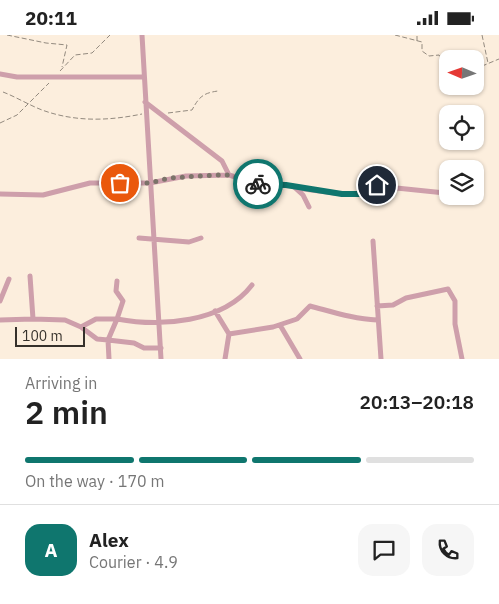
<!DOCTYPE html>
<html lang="en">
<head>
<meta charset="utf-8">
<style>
  :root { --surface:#fff; --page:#f6f6f6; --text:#222; --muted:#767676; --line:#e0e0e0; --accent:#0f766e }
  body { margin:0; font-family:"IBM Plex Sans",sans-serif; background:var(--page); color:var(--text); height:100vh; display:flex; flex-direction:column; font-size:19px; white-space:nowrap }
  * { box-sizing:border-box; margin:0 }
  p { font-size:16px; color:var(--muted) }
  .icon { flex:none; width:28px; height:28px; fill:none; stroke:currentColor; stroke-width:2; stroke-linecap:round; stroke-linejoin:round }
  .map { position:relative; height:324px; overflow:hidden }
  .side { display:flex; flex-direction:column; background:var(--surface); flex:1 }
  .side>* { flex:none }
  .needle { width:32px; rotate:272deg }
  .fabs { position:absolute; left:439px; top:15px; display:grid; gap:10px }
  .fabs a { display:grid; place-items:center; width:45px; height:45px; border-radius:10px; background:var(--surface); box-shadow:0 1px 4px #0004; font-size:25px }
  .scale { position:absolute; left:15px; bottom:12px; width:70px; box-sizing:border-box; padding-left:5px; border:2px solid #36312b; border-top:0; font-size:14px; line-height:18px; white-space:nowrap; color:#36312b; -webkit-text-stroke:4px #fceedd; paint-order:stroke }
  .pin { position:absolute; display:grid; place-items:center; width:42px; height:42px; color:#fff; margin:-21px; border:2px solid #fff; border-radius:50%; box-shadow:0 1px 5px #0007 }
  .courier { position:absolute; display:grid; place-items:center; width:50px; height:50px; margin:-25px; border:4px solid #0f766e; border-radius:50%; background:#fff; color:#222; box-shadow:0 1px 6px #0007 }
  .overview em { font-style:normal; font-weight:600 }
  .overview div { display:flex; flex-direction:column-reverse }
  .overview { display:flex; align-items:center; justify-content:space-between; height:85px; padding:0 25px }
  h1 { font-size:32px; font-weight:600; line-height:38px }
  .bar { display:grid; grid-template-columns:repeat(4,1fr); gap:8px 5px; align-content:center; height:60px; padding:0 25px }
  .bar i { height:6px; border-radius:4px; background:var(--line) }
  .bar .active { background:var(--accent) }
  .bar p { grid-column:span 4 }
  .line { display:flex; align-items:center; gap:12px; padding:0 25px; border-top:1px solid var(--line) }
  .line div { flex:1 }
  .round { display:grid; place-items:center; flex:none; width:52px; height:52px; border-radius:15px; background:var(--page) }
  .status { display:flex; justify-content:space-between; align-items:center; height:35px; padding:0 25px; background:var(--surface); direction:ltr }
  .status svg { height:14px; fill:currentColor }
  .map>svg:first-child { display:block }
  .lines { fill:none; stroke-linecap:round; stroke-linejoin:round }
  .path { stroke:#938a7f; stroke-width:1; stroke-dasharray:5 2.5; stroke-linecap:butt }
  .minor { stroke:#ce9fab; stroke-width:5 }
  .done { stroke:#7b7369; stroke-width:5; stroke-dasharray:0 9 }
  .route { stroke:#0f766e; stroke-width:6 }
</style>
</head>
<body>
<div class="status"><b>20:11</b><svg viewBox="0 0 49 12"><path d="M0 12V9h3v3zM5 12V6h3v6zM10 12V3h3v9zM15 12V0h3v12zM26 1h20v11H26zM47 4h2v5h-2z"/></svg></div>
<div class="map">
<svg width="499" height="324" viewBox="0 0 499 324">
  <rect width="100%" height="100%" fill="#fceedd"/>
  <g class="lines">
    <!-- path -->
    <path class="path" d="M7 0 46 8 67 10 62 32
      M395 0 422 7V16L429 21 439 20 443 26 448 28
      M482 0 488 28
      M417 6V0
      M475 34 499 24
      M60 36 75 20 92 18 110 0
      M3 57C16 62 29 70 42 75 75 87 108 86 142 79
      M168 78 192 75C199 62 203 58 218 56
      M0 88 17 80 49 48"/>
    <!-- minor -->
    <path class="minor" d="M142 0 161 324
      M0 39 17 42H144
      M145 67 222 126 229 140
      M296 153 342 159H360L377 151 445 158
      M0 159 43 160 90 148H150L186 141 229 140 258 149 293 151 303 160 309 172
      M139 203 189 207 201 203
      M373 206 381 324
      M0 266 9 244
      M377 271 393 270 406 263 448 254 455 266V289L462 324
      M215 276 229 299 273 292 297 284 310 271C333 277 354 284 377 285
      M33 284 65 285 81 292 96 284H117L123 266 116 256 117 246
      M0 285 33 284 30 241
      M280 290 300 324
      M81 292 97 304 108 305 109 324
      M161 313H144L134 308 108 305 117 284C160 292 223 288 252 250
      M225 324 229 299"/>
  </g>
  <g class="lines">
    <!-- done -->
    <path class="done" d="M120 148H150L169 143 216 140H229L258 149"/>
    <!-- route -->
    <path class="route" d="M258 149 286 150 342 159H360L377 150"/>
  </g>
</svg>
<div class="fabs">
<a><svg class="needle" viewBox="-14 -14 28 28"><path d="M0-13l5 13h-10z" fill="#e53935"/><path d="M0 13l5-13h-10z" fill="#767676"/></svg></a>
<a><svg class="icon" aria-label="locate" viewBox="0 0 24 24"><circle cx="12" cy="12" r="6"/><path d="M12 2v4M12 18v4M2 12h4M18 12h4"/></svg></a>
<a><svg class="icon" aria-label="layers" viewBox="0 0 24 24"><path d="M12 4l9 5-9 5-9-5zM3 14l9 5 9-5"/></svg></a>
</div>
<div class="scale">100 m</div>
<div class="pin" style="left:120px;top:148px;background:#ea580c"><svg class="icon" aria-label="bag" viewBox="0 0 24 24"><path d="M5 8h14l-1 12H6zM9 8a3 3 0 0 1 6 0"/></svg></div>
<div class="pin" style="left:377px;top:150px;background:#1f2937"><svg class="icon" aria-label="home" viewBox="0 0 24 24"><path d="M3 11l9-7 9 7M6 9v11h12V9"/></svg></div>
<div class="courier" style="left:258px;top:149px"><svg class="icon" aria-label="bike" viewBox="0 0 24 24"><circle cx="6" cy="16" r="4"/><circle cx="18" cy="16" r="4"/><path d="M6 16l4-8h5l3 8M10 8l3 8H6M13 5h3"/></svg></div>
</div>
<section class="side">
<div class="overview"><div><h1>2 min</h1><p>Arriving in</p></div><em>20:13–20:18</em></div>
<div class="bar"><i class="active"></i><i class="active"></i><i class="active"></i><i></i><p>On the way · 170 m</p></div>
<div class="line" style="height:90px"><b class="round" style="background:var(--accent);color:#fff">A</b><div><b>Alex</b><p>Courier · 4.9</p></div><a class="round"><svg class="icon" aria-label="chat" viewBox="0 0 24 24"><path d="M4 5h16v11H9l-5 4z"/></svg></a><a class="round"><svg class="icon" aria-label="phone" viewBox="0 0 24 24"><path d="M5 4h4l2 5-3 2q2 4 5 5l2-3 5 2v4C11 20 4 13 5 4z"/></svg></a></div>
</section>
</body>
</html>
